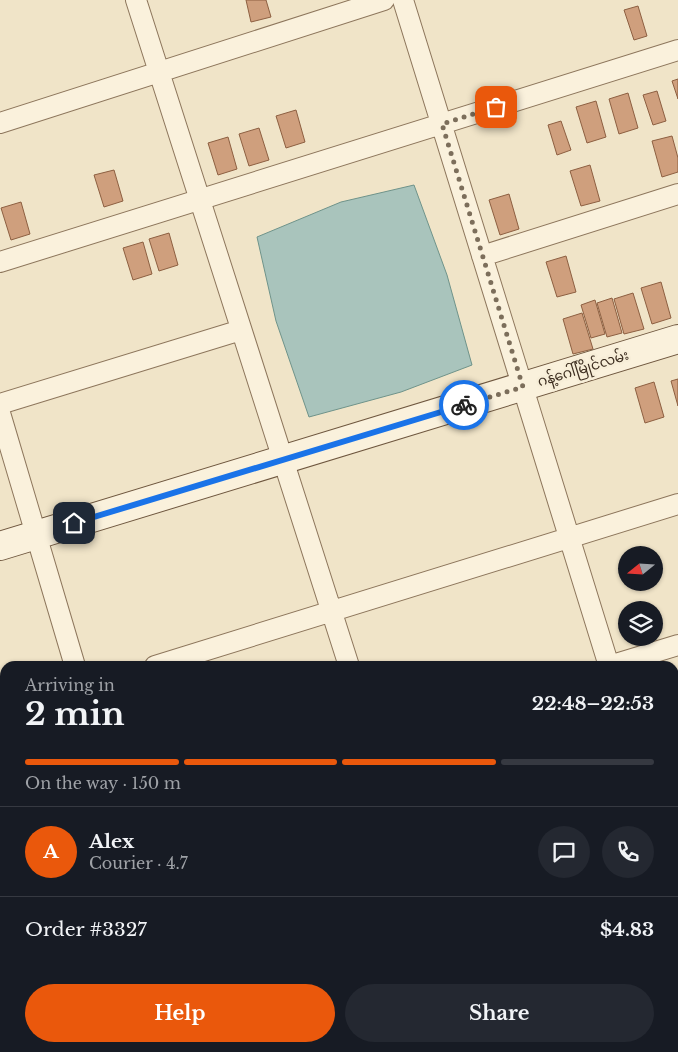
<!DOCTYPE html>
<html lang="en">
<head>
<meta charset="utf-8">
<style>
  :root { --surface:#171b24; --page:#242831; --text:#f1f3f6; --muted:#9ea1a6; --line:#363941; --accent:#ea580c }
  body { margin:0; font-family:"Libre Baskerville","Noto Sans Myanmar",serif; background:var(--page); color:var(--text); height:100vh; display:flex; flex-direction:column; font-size:19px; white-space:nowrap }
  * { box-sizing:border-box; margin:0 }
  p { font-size:16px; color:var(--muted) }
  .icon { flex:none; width:28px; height:28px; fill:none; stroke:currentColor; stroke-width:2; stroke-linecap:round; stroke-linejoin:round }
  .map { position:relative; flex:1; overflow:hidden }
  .drawer { position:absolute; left:0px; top:661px; width:679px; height:391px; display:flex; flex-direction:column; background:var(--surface); border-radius:15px 15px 0 0; box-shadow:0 1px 4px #0004 }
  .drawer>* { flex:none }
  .needle { width:32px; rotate:252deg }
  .controls { position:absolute; left:618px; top:546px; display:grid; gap:10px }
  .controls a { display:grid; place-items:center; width:45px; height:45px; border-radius:50%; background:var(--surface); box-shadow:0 1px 4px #0004; font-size:25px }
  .pin { position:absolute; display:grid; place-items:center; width:42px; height:42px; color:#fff; margin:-21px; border-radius:10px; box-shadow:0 2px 8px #0006 }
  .courier { position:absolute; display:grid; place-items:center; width:50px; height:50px; margin:-25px; border:4px solid #1a73e8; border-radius:50%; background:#fff; color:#222; box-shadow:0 1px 6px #0007 }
  .headline em { font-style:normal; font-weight:700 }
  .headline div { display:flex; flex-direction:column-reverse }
  .headline { display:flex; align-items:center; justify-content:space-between; height:85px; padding:0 25px }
  h1 { font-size:32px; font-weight:700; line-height:38px }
  .bar { display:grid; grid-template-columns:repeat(4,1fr); gap:8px 5px; align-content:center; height:60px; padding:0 25px }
  .bar i { height:6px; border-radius:4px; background:var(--line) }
  .bar .on { background:var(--accent) }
  .bar p { grid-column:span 4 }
  .line { display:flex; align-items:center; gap:12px; padding:0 25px; border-top:1px solid var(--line) }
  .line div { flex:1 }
  .round { display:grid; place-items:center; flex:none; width:52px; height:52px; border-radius:26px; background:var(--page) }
  .action { display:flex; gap:10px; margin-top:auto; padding:10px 25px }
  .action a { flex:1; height:58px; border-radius:30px; background:var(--accent); color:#fff; font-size:20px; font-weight:700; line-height:58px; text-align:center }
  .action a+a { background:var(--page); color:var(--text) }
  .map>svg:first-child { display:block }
  .water { fill:#a9c4bc; stroke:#6f938a }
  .building { fill:#cf9f7d; stroke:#8d5f41 }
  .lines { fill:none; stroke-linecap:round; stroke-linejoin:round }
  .street-casing { stroke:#8d765c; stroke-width:22 }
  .secondary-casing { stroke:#6f573f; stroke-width:30 }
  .path { stroke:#8d765c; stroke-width:3; stroke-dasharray:4 2.5; stroke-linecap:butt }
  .street { stroke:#faf1dc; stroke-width:20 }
  .secondary { stroke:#faf1dc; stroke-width:28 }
  .done { stroke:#7c6e5b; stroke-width:5; stroke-dasharray:0 9 }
  .route { stroke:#1a73e8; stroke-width:6 }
  .labels { text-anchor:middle; stroke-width:5; stroke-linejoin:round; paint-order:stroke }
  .street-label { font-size:14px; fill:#3d2e20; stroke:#f7eed8 }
</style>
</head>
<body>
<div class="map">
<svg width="678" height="1052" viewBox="0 0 678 1052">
  <rect width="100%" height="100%" fill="#f0e4c8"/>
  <!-- water -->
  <path class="water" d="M414 185 447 275 472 365 401 392 309 417 276 321 257 237 341 202Z"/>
  <!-- building -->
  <path class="building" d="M246 0H266L271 17 251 22Z
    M638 6 647 36 634 40 624 10Z
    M678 79V99L672 81Z
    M657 91 666 121 653 125 643 95Z
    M628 93 638 128 619 134 609 99Z
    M596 101 606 137 587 143 576 107Z
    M296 110 305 142 286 148 276 116Z
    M561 121 571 150 557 155 548 125Z
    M259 128 269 160 249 166 239 134Z
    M672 136 678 158V172L662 177 652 141Z
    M228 137 237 169 218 175 208 143Z
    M590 165 600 201 581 206 570 171Z
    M114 170 123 201 104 207 94 175Z
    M509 194 519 229 500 235 489 200Z
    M21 202 30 234 11 240 1 208Z
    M169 233 178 265 159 271 149 239Z
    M143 242 152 274 133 280 123 248Z
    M566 256 576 292 557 297 546 262Z
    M661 282 671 318 652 324 641 288Z
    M633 293 644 329 624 334 614 299Z
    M612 298 622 333 607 337 597 303Z
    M595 300 605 334 591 338 581 305Z
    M582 313 593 349 573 354 563 319Z
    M678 379V406L671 381Z
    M654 382 664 417 645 423 635 388Z"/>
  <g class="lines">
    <!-- street casing -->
    <g class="street-casing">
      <path id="street" d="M136 0 349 666
        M403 0 609 666
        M0 123 384 0
        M482 256 678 194
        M0 262 678 50
        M0 404 241 330
        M0 413 75 666
        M155 666 678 504
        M609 666 678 645
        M674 784 678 783
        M674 876 678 889"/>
    </g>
    <!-- secondary casing -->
    <g class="secondary-casing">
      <path id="secondary" d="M0 546 678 339"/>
    </g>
    <!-- path -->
    <path class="path" d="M478 1048 479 1052"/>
    <!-- street -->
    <use href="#street" class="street"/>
    <!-- secondary -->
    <use href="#secondary" class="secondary"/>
  </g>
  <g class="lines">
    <!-- done -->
    <path class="done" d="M464 405 523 387 442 124 496 107"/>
    <!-- route -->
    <path class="route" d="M74 523 464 405"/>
  </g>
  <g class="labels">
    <!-- street labels -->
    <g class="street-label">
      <text transform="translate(583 368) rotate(-17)" y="5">ဂန့်ဂေါ်မြိုင်လမ်း</text>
    </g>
  </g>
</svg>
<div class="controls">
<a><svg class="needle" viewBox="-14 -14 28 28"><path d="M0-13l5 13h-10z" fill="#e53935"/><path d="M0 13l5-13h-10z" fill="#9ea1a6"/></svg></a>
<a><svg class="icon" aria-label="layers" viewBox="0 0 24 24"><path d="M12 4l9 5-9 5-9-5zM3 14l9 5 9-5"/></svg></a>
</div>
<div class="pin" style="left:496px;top:107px;background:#ea580c"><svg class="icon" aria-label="bag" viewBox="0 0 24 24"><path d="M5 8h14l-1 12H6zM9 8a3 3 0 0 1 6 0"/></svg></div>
<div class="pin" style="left:74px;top:523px;background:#1f2937"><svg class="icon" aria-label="home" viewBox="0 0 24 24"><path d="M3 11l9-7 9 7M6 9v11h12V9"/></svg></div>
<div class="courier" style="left:464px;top:405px"><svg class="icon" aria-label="bike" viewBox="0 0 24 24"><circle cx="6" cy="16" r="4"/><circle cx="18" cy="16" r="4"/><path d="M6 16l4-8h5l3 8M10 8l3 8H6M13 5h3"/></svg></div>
<section class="drawer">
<div class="headline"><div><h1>2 min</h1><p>Arriving in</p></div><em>22:48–22:53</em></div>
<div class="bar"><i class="on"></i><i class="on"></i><i class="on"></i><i></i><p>On the way · 150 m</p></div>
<div class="line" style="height:90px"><b class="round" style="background:var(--accent);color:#fff">A</b><div><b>Alex</b><p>Courier · 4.7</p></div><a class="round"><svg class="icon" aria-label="chat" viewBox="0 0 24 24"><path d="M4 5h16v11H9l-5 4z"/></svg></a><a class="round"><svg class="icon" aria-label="phone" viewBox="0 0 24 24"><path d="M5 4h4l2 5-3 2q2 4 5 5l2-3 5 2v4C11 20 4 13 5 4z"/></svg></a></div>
<div class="line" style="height:65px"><div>Order #3327</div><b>$4.83</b></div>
<div class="action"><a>Help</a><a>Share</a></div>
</section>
</div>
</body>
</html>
